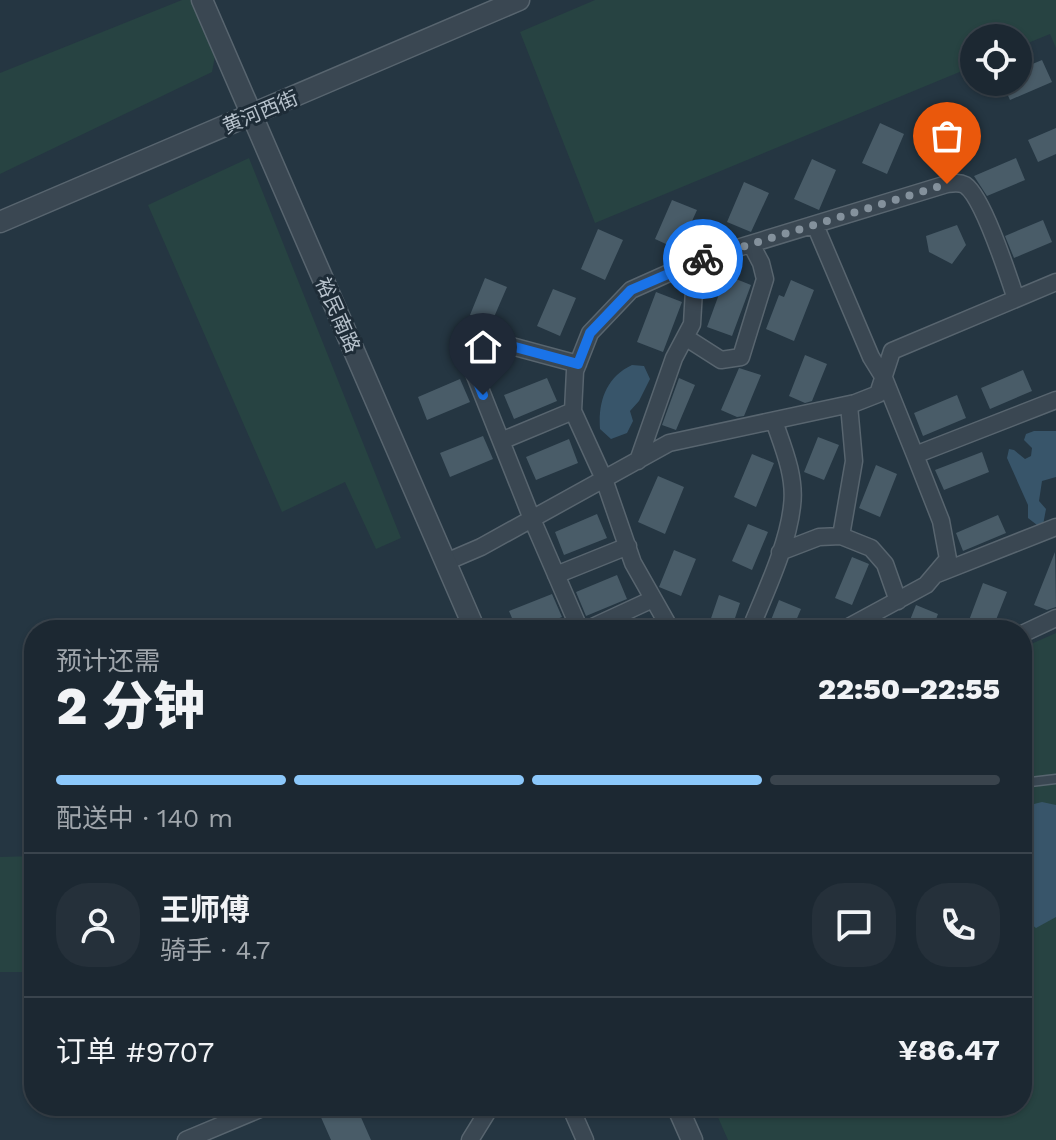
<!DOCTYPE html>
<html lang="zh">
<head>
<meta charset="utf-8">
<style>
  :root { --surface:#1c2832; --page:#25303a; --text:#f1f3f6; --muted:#a0a6ac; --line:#3a444d; --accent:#8cc8fb }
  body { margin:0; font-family:"Work Sans","Noto Sans SC",sans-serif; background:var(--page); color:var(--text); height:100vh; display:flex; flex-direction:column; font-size:30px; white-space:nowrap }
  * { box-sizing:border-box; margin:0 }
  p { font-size:26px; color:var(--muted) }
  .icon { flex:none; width:44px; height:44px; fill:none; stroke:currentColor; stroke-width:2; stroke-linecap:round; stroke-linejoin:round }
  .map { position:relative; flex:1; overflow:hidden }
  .panel { position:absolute; left:24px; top:620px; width:1008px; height:496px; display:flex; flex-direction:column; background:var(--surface); border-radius:32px; box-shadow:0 2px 6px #0004,0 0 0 2px var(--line) }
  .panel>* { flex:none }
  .fabs { position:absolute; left:960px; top:24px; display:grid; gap:16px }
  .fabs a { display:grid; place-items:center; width:72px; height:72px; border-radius:50%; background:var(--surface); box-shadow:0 2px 6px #0004,0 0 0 2px var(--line); font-size:40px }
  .pin { position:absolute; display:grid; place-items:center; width:68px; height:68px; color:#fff; margin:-82px -34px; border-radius:50% 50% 50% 0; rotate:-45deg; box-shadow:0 0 8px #0007 }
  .pin .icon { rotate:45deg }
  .courier { position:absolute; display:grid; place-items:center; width:80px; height:80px; margin:-40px; border:6px solid #1a73e8; border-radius:50%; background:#fff; color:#222; box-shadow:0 2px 10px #0007 }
  .head em { font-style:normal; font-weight:800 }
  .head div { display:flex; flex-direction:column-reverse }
  .head { display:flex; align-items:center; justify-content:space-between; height:136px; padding:0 32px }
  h1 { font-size:52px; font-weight:800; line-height:60px }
  .bar { display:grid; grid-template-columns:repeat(4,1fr); gap:12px 8px; align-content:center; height:96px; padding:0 32px }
  .bar i { height:10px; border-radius:6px; background:var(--line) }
  .bar .active { background:var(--accent) }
  .bar p { grid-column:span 4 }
  .line { display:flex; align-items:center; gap:20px; padding:0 32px; border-top:2px solid var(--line) }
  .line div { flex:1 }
  .round { display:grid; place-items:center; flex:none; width:84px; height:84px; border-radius:32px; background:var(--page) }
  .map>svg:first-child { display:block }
  .green { fill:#274342 }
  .water { fill:#38556a }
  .building { fill:#495c68 }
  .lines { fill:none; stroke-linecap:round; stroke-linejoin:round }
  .service-casing { stroke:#58656f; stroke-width:11 }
  .minor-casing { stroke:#58656f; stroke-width:19 }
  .tertiary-casing { stroke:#58656f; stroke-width:23 }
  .service { stroke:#3a4752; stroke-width:8 }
  .minor { stroke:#3a4752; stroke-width:16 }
  .tertiary { stroke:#3a4752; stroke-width:20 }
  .done { stroke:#84919c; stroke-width:8; stroke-dasharray:0 14.4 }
  .route { stroke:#1a73e8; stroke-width:10 }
  .labels { text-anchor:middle; stroke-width:6; stroke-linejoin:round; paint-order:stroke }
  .street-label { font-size:20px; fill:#b7c2cc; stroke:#1e2c37 }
</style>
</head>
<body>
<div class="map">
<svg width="1056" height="1140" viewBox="0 0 1056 1140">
  <rect width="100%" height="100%" fill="#253642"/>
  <!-- green -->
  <path class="green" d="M182 0H201L217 45 212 72 0 174V73Z
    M595 0H1056V48L1050 34 1018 47V38H974V66L595 223 520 32Z
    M249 158 401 538 376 549 345 482 282 512 148 205Z
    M1056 633V1140H728L713 1106H1022V648Z
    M34 856V972H0V857Z"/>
  <!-- water -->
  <path class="water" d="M632 365 644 366 650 379 639 401 630 411 633 421 627 433 611 439 600 429C598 402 606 377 632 365Z
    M1034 431H1056V477L1042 481 1039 501 1046 509 1043 525H1037L1028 518V505L1007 458 1009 449 1014 450 1025 459 1031 456 1032 448 1024 440 1026 434Z
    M1042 802 1056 805V917L1036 928 1022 917V807Z"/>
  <!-- building -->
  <path class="building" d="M1042 60 1052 82 1010 100 1002 82H1018V70Z
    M880 123 904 134 887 174 862 163Z
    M1056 128V154L1038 162 1028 140Z
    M1016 158 1025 180 987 196 974 176Z
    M812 159 836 170 819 210 794 199Z
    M744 182 769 193 751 232 727 222Z
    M672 200 697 210 679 250 655 239Z
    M1043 220 1052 242 1014 258 1005 236Z
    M957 225 966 245 952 264 929 252 926 236Z
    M598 229 623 240 605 280 581 269Z
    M726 275 751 285 732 336 707 327Z
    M485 278 507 287 491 324 470 315Z
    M791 280 814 290 794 341 766 329 779 295 784 297Z
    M553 289 576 298 560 336 537 326Z
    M656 292 682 302 663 352 637 342Z
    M805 355 827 364 812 401 805 403 789 396Z
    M739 368 761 375 744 416 737 417 721 410Z
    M1023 370 1032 391 990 409 981 388Z
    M547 378 557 401 514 419 504 395Z
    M679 378 695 385 676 430 662 425Z
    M460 379 470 402 427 420 418 397Z
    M957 395 966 418 923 436 914 413Z
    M483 436 493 459 450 477 440 453Z
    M818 437 839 445 824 480 804 472Z
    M569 439 578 463 536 480 526 457Z
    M982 452 989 472 944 490 935 470Z
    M752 454 774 463 756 507 734 497Z
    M876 465 897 474 880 517 859 508Z
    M658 476 684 487 665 534 638 522Z
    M597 514 607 538 564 555 555 532Z
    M998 515 1006 533 963 551 956 533Z
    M748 524 768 532 752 570 732 561Z
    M674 550 696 559 681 596 659 587Z
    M1055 552 1056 607 1047 610 1034 605Z
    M852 557 869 564 852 605 835 598Z
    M617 575 627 599 586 616 576 592Z
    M983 583 1007 592 992 630 968 623Z
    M552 594 562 617 530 630H517L509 611Z
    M719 595 740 603 731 630H707Z
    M779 600 801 609 792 630H767Z
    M916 605 938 614 932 630H906Z
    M316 1106H356L371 1140H331Z"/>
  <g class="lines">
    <!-- service casing -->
    <g class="service-casing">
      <path id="service" d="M1022 783 1056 779"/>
    </g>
    <!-- minor casing -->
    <g class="minor-casing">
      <path id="minor" d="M815 225 871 357 884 378 915 455 941 521 948 559 926 585 843 630
        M685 337 721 360 741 357 765 279 761 263 751 244
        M578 364 489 340 464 348 532 519 580 630
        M501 441 573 411
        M915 455 1056 400
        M638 461 674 358 692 324 694 290 683 267
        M841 536 854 461 849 405
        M780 552 819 537 841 536 871 548 885 564 898 601
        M446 562 481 547 669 443 855 403 878 394 892 351 1056 282
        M937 574 1056 527
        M556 575 628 546
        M586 630 653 599
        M671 630 633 563 604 479 573 411 575 371 590 333 631 290 698 260 947 184C954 183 959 182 965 185 983 197 1008 275 1016 299
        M750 630C765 593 788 545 792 506 796 477 783 447 774 421
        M1022 634 1056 618
        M570 1106 585 1140
        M186 1140 267 1106
        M470 1140 491 1106"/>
    </g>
    <!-- tertiary casing -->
    <g class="tertiary-casing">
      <path id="tertiary" d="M202 0 475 630
        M0 222 519 0
        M677 1106 692 1140"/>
    </g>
    <!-- service -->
    <use href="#service" class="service"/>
    <!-- minor -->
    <use href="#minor" class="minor"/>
    <!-- tertiary -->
    <use href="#tertiary" class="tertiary"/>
  </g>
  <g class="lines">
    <!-- done -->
    <path class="done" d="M703 259 947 184"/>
    <!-- route -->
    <path class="route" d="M483 395 464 348 489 340 578 364 590 333 631 290 703 259"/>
  </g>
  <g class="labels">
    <!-- street labels -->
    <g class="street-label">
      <text transform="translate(260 112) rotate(-23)" y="7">黄河西街</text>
      <text transform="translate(338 315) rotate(66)" y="7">裕民南路</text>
    </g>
  </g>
</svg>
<div class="fabs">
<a><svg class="icon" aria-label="locate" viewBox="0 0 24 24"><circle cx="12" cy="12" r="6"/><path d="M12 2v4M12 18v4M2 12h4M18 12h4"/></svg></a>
</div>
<div class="pin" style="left:947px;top:184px;background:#ea580c"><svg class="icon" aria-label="bag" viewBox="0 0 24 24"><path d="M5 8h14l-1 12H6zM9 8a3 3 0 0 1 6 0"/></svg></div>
<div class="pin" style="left:483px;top:395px;background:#1f2937"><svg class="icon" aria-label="home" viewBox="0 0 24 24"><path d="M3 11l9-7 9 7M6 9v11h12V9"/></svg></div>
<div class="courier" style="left:703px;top:259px"><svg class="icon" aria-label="bike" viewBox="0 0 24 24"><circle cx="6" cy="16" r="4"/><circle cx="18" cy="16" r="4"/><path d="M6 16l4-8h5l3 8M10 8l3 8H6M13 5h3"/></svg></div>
<section class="panel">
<div class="head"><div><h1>2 分钟</h1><p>预计还需</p></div><em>22:50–22:55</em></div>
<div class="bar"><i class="active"></i><i class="active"></i><i class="active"></i><i></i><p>配送中 · 140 m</p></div>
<div class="line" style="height:144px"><a class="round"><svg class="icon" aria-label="person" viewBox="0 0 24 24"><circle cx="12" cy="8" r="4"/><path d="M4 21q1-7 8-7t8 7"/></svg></a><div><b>王师傅</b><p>骑手 · 4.7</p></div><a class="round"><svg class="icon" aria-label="chat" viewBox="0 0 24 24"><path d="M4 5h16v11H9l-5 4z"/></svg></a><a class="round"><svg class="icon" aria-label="phone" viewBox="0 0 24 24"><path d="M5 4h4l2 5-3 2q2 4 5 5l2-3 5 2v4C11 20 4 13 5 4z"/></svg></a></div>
<div class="line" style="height:104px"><div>订单 #9707</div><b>¥86.47</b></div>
</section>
</div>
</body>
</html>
